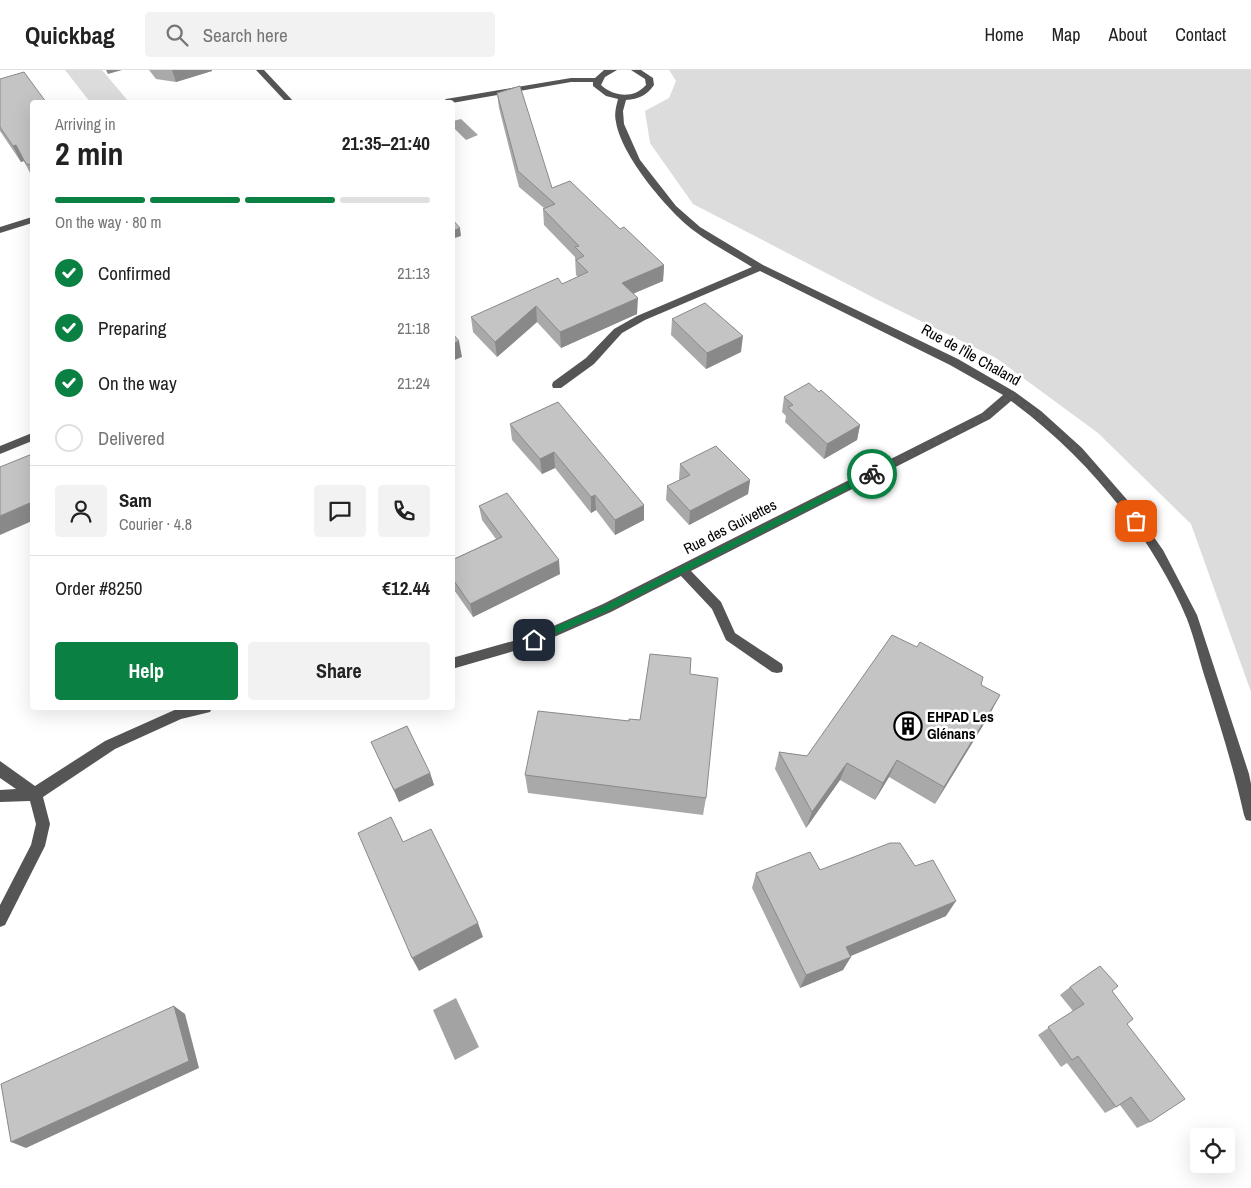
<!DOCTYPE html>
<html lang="en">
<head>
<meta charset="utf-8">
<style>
  :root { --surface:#fff; --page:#f2f2f2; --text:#222; --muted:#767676; --line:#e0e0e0; --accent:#0b8043 }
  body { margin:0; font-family:"Archivo Narrow",sans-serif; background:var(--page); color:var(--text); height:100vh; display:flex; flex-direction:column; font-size:19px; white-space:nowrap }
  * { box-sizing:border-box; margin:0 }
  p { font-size:16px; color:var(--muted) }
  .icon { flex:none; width:28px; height:28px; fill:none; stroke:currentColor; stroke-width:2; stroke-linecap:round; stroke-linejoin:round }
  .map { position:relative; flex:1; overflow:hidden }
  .panel { position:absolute; left:30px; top:30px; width:425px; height:610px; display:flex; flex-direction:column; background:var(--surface); border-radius:5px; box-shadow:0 5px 20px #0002 }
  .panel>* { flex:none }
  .buttons { position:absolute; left:1190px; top:1058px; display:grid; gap:10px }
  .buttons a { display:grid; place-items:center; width:45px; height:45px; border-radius:5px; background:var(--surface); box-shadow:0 5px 20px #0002; font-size:25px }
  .pin { position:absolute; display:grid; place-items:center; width:42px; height:42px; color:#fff; margin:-21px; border-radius:10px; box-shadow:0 2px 8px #0006 }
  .courier { position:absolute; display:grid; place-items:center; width:50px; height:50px; margin:-25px; border:4px solid #0b8043; border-radius:50%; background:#fff; color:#222; box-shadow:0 1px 6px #0007 }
  .headline em { font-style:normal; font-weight:800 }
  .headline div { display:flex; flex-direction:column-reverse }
  .headline { display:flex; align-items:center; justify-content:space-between; height:85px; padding:0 25px }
  h1 { font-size:32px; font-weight:800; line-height:38px }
  .bar { display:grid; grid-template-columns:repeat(4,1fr); gap:8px 5px; align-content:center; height:60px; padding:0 25px }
  .bar i { height:6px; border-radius:4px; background:var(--line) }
  .bar .active { background:var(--accent) }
  .bar p { grid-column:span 4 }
  .line { display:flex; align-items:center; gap:12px; padding:0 25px; border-top:1px solid var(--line) }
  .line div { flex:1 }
  .round { display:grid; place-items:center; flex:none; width:52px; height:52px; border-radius:5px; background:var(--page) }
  ol { padding:0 25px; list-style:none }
  li { display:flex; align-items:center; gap:15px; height:55px }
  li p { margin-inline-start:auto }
  li .icon { padding:5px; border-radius:50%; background:var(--accent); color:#fff; stroke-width:4 }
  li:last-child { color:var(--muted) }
  li i { width:28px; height:28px; border:2px solid var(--line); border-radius:50% }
  .action { display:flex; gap:10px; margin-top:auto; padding:10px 25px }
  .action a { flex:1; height:58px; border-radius:5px; background:var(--accent); color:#fff; font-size:20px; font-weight:800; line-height:58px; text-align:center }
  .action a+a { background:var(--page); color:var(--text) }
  header { display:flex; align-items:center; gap:30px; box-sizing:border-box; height:70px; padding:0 25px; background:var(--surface); border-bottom:1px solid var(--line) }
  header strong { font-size:24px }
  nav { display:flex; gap:28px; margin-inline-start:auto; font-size:18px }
  .search { width:350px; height:45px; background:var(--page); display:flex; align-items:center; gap:12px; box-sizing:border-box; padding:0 18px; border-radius:5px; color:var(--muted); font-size:19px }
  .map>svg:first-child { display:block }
  .green { fill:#dcdcdc }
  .water { fill:#a3a3a3 }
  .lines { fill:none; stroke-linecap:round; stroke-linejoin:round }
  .minor { fill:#555; fill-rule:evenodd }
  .wall { fill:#a9a9a9 }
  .shaded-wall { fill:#898989 }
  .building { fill:#c4c4c4; stroke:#898989 }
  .route { fill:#0b8043 }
  .done { stroke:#595959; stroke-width:5; stroke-dasharray:0 9 }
  .labels { text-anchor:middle; stroke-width:5; stroke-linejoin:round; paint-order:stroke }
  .street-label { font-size:15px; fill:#000; stroke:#fff }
  .poi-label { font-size:15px; font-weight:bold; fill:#000; stroke:#fff; text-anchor:start }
</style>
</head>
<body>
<header>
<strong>Quickbag</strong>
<div class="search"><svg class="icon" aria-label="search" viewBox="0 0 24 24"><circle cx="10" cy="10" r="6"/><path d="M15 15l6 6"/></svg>Search here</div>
<nav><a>Home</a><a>Map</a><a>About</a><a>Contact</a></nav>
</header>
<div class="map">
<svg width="1251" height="1118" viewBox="0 0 1251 1118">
  <rect width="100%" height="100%" fill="#fff"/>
  <!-- green -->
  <path class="green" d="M65 0H102L129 32H90Z
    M669 0H1251V622L1191 454 1098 363 996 288 878 230 693 134 650 73 645 41 669 28 676 11Z"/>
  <!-- water -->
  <path class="water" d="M461 49 478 65 466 70 453 57V51Z
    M456 928 479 977 455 990 433 940Z"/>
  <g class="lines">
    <!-- minor -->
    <path class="minor" d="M256 0H264L294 32H286Z
      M604 0H617L605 7 601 15C614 27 634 29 646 15L645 9 631 0H641L653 8 654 15C647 25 639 29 626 30L623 41 624 54 640 90 676 136 700 157 763 195 958 289 1015 322 1041 341 1082 378 1129 432 1163 480 1197 545 1249 704 1251 714V751L1246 750 1244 745C1234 700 1221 658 1207 614 1200 593 1195 570 1187 549 1152 465 1084 384 1011 331L990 349 691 501 721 532 735 563 782 594 783 598 782 602 777 603 772 602 726 570 712 539 681 506 611 542 538 574 452 599V588L531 566 603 534 982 343 1003 325 950 295 760 201 645 250 622 263 594 294 561 318H553L552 315 553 312 586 288 614 259 637 246 752 197C733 185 711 174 693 160 667 140 621 85 616 52 614 44 616 37 618 29L606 26 593 16V12H571L452 33 442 32 446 29 571 8H595Z
      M32 147V153L0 163V157Z
      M32 363V371L0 384V376Z
      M179 638H212L210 642 181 649 115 679 43 727 50 754 45 776 5 855 0 857V835L31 775 36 754 30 731 0 732V720L16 719 0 708V691L35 716 105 671Z"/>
  </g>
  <!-- wall -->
  <path class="wall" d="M149 0H212V1L176 12 156 9Z
    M0 9 32 32V107L24 91 21 92 0 61Z
    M497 23 552 118 620 159 664 195 663 211 633 224 637 244 561 278 537 252 497 287 473 262 471 247 562 214 578 207 576 205 575 187 544 155 543 139 544 138 519 117 499 38Z
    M672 249 741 282 706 299 671 265Z
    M784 327 860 355 857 370 824 389 785 352 786 346 782 342Z
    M558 332 644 450 615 465 596 440 591 443 555 398 542 404 512 370 510 354Z
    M680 394 750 410 748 424 689 455 666 430 667 416 680 410 679 409Z
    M479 436 560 504 473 547 452 517V490L496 469 482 450Z
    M690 604 706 728 703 745 528 723 525 705 640 650Z
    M981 615 990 644 935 734 889 707 875 730 840 710 806 758 775 699 779 682 807 686Z
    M371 672 430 703 434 715 399 732Z
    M820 800 946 846 850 886 843 900 800 918 752 818 756 803Z
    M1070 917 1112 921 1127 954 1150 1052 1137 1058 1120 1035 1105 1043 1067 993 1061 997 1038 965 1073 941 1060 925Z"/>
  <!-- shaded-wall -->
  <path class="shaded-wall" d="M106 0H122L108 4Z
    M172 0H212V1L176 12Z
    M16 75 24 91 21 92 13 76Z
    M460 158 461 166 452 169V161Z
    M664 195 663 211 622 228V213Z
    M638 228 637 244 561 278 560 262Z
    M536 236 537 252 497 287 495 272Z
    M743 266 741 282 706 299 707 283Z
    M459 271 462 287 452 291V274Z
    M860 355 857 370 824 389 827 374Z
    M554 382 555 398 542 404 540 389Z
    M750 410 748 424 689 455 690 441Z
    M595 425 596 440 591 443V427Z
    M32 432V451L0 465V446Z
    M644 435V450L615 465V450Z
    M559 490 560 504 473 547 470 534Z
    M1000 625 990 644 935 734 944 717Z
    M897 690 889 707 875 730 883 713Z
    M847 693 840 710 806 758 812 742Z
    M430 703 434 715 399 732 394 720Z
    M956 831 946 846 839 891 846 877Z
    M478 853 483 867 419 901 412 888Z
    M851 887 843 900 800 918 806 905Z
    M174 936 185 944 199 998 26 1078 11 1072Z"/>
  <!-- building -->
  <path class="building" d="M24 2 46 32H32V95L26 94 16 75 13 76 0 57V9Z
    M520 16 552 118 570 111 620 159 624 157 664 195 622 213 638 228 560 262 536 236 495 272 471 247 558 208 562 214 588 202 576 190 584 186 575 177 579 176 543 139 555 134 518 101 497 23Z
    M452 149 460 158 452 161Z
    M705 233 743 266 707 283 672 249Z
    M452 263 459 271 452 274Z
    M809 313 819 322 821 320 860 355 827 374 788 337 793 335 784 327Z
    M558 332 644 435 615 450 595 425 591 427 554 382 540 389 510 354Z
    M716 376 750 410 690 441 667 416 690 405 680 394Z
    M32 384V432L0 446V397Z
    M507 423 559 490 470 534 452 508V490L502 467 479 436Z
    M892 565 917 577 920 572 983 607 981 615 1000 625 944 717 897 690 883 713 847 693 812 742 779 682 807 686Z
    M650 584 691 588 690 604 718 608 706 728 525 705 538 641 629 651V649L640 650Z
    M407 656 430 703 394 720 371 672Z
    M391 747 403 772 431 759 478 853 412 888 358 763Z
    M890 773H900L915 796 933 790 956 831 846 877 851 887 806 905 756 803 810 782 820 800Z
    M1100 896 1118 916 1112 921 1133 949 1127 954 1185 1029 1150 1052 1131 1027 1116 1037 1078 986 1072 990 1048 957 1084 934 1070 917Z
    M174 936 189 991 11 1072 1 1014Z"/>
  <!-- route -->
  <path class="route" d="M872 401 874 402V406L610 540 537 572H531V567L604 536Z"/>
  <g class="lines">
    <!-- done -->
    <path class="done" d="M872 404 986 346 1012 325 1078 381 1136 451"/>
  </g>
  <!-- icons -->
  <defs>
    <g id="building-ring" transform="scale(1.4375)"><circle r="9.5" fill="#fff" stroke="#000" stroke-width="1.5"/><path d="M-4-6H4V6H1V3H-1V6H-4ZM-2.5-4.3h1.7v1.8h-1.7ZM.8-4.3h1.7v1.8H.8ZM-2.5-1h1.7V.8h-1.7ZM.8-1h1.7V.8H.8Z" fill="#000"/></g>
  </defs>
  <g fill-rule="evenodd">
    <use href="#building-ring" x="908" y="656"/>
  </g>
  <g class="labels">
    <!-- street labels -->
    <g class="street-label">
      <text transform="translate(971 285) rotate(29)" y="5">Rue de l'Île Chaland</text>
      <text transform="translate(730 457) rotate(-27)" y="5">Rue des Guivettes</text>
    </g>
    <!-- poi labels -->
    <g class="poi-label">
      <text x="927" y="652">EHPAD Les<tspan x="927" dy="17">Glénans</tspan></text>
    </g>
  </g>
</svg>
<div class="buttons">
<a><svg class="icon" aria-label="locate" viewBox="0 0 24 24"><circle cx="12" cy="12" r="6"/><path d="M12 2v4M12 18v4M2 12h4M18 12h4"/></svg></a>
</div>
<div class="pin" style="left:1136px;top:451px;background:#ea580c"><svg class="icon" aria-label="bag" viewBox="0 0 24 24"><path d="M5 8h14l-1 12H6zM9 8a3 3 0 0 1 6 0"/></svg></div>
<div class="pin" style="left:534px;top:570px;background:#1f2937"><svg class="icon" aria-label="home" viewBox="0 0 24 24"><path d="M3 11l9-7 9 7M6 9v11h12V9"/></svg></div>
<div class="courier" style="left:872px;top:404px"><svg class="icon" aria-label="bike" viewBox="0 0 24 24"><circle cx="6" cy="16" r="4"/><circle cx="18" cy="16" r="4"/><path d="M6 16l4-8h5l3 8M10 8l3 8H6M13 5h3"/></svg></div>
<section class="panel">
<div class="headline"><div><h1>2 min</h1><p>Arriving in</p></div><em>21:35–21:40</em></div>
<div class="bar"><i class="active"></i><i class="active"></i><i class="active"></i><i></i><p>On the way · 80 m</p></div>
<ol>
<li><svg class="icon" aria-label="check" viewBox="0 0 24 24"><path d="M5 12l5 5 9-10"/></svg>Confirmed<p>21:13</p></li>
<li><svg class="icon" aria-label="check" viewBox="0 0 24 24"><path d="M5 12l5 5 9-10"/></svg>Preparing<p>21:18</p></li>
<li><svg class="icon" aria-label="check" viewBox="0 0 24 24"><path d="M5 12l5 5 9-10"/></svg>On the way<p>21:24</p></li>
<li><i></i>Delivered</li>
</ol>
<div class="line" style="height:90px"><a class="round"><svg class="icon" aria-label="person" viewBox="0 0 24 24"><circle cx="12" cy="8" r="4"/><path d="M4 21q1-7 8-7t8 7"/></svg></a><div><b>Sam</b><p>Courier · 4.8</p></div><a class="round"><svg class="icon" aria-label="chat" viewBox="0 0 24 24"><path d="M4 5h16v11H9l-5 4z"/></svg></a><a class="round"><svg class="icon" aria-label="phone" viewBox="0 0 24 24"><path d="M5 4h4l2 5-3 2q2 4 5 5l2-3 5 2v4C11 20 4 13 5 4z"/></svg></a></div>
<div class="line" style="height:65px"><div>Order #8250</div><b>€12.44</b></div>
<div class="action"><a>Help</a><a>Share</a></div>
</section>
</div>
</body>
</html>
